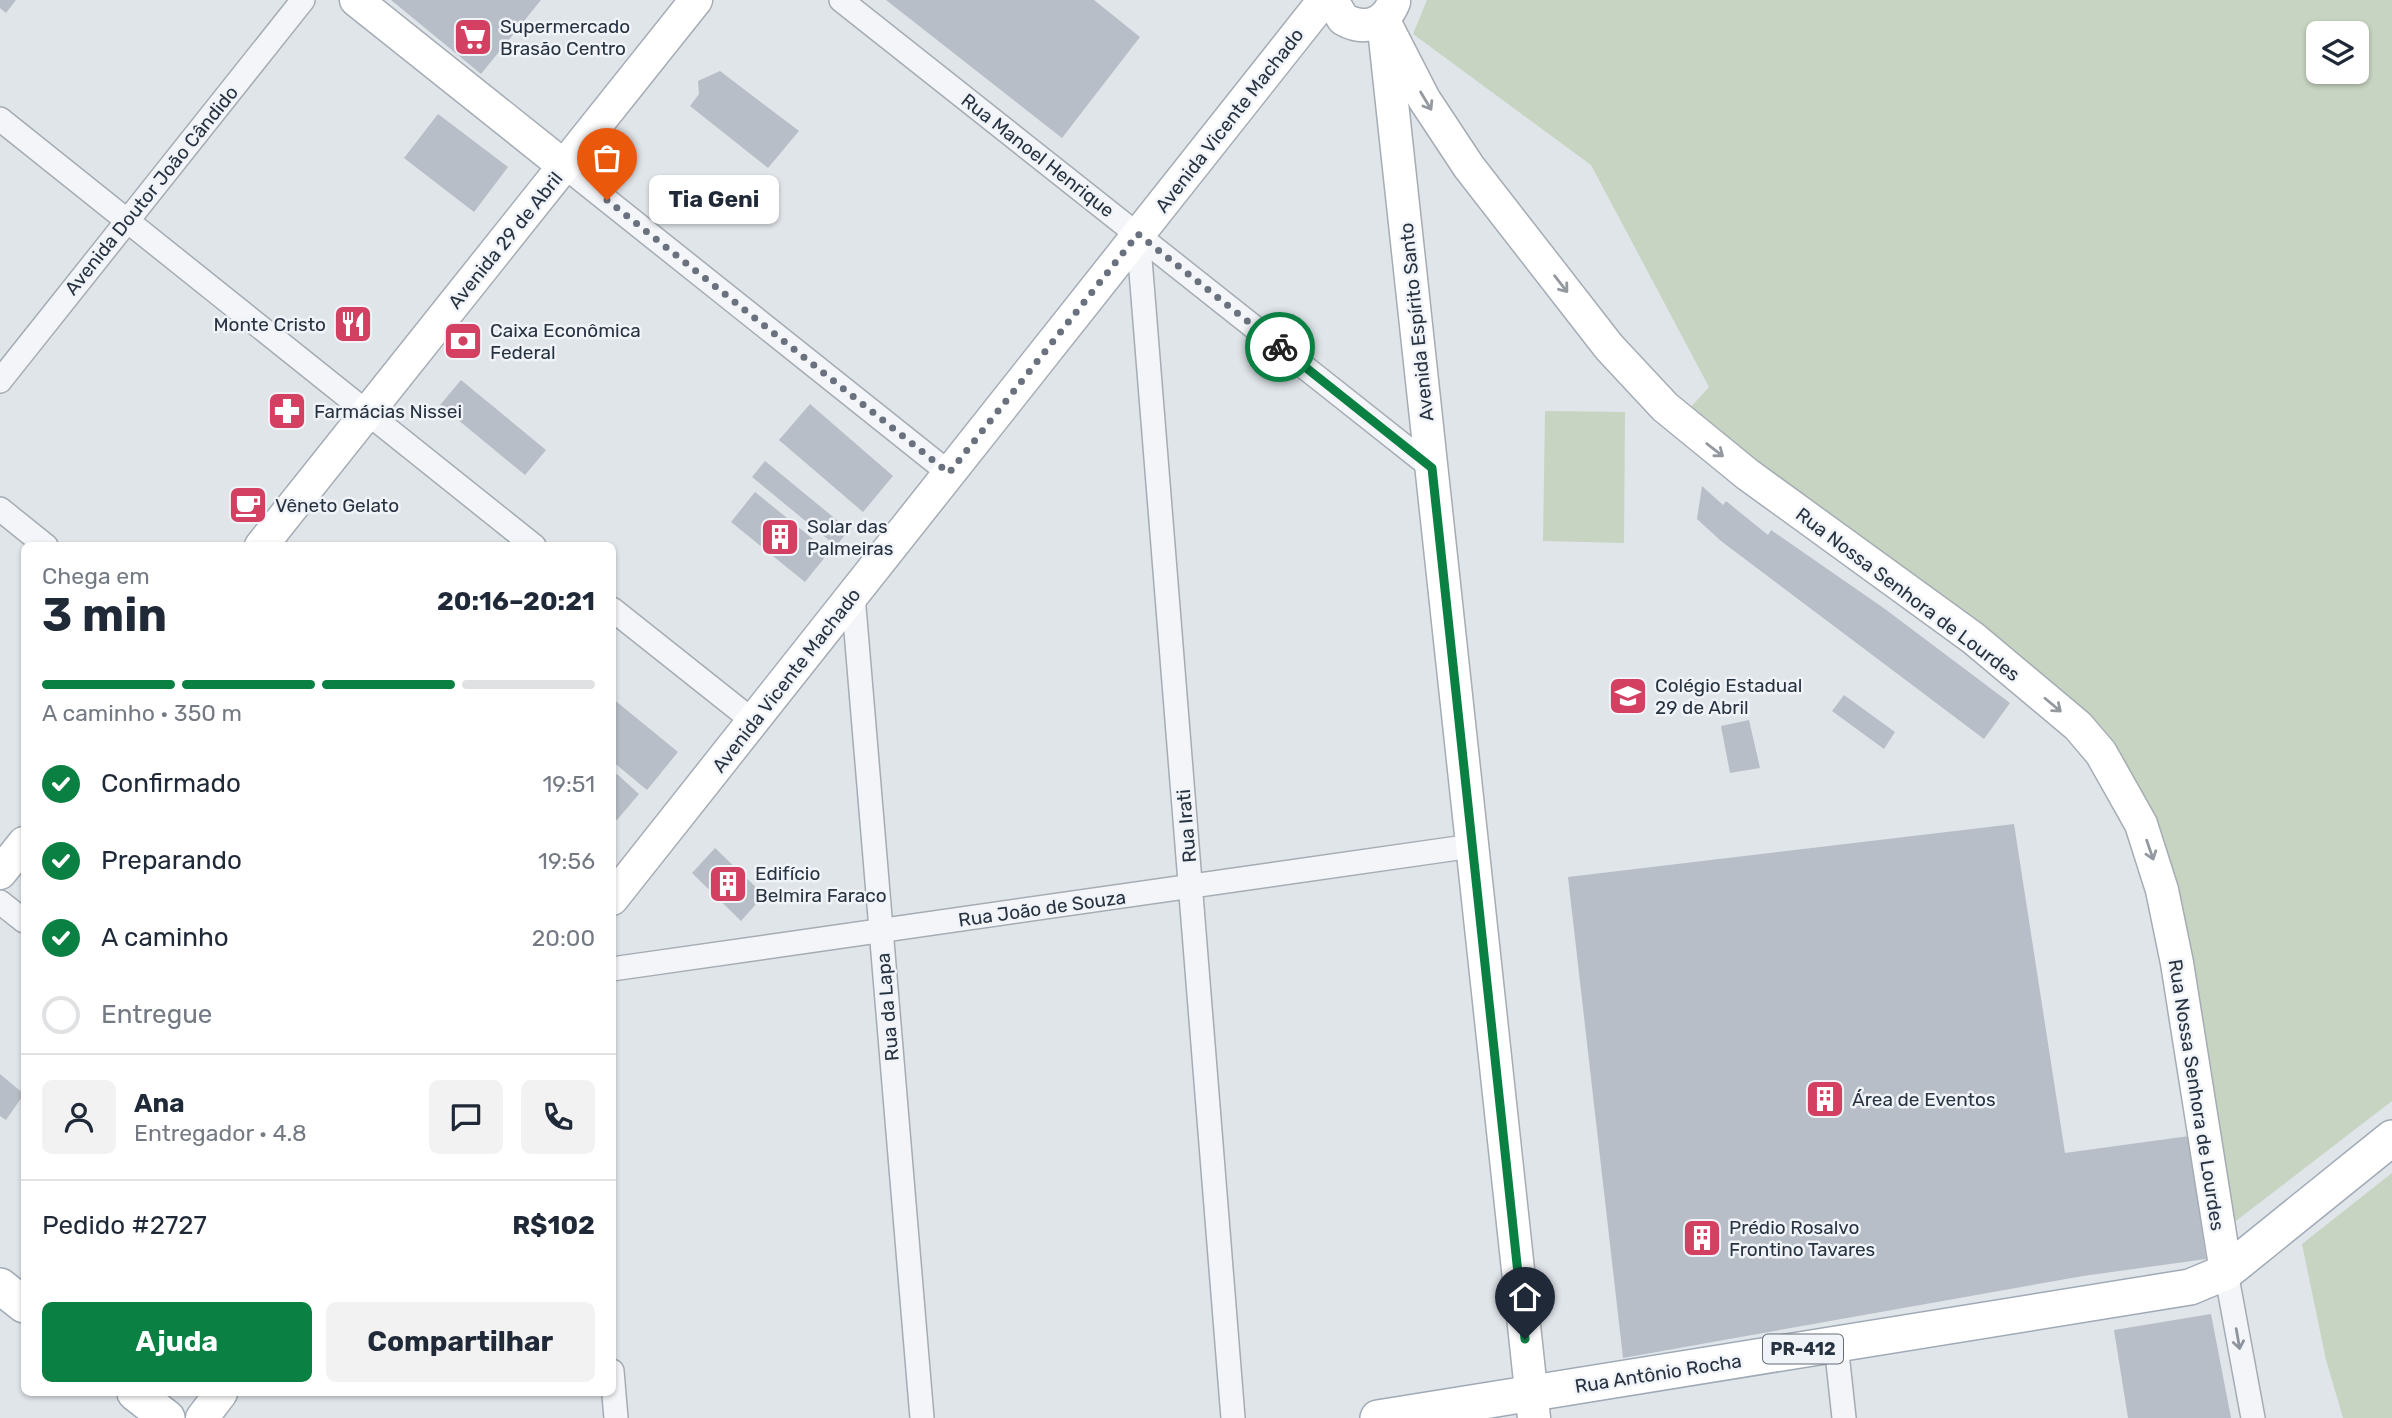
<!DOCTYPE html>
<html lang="pt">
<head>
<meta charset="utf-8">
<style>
  :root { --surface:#fff; --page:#f2f2f3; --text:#1f2937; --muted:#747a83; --line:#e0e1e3; --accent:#0b8043 }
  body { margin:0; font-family:Rubik,sans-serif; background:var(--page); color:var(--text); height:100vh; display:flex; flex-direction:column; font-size:26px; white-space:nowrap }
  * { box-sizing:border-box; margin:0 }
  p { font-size:23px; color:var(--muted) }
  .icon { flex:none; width:38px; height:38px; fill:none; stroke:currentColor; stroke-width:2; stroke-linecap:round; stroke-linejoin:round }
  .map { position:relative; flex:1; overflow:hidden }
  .panel { position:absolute; left:21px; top:542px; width:595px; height:854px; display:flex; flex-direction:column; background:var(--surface); border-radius:10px; box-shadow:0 2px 5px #0004 }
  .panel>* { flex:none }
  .buttons { position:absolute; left:2306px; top:21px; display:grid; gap:14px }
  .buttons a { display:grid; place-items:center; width:63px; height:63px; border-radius:10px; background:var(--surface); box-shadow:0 2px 5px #0004; font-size:35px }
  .pin { position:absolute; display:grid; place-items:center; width:60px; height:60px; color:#fff; margin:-72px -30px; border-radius:50% 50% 50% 0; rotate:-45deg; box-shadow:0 0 7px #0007 }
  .pin .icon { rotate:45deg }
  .courier { position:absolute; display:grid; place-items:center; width:70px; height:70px; margin:-35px; border:5px solid #0b8043; border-radius:50%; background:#fff; color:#222; box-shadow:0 2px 9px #0007 }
  .bubble { position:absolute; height:49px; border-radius:10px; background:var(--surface); box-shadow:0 2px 5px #0004; font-size:23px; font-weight:700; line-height:49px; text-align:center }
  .head em { font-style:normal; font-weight:700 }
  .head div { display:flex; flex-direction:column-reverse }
  .head { display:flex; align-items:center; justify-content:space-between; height:119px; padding:0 21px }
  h1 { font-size:46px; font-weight:700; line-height:52px }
  .bar { display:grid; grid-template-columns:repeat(4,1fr); gap:10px 7px; align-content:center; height:84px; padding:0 21px }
  .bar i { height:9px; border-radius:5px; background:var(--line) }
  .bar .active { background:var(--accent) }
  .bar p { grid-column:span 4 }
  .line { display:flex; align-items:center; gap:18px; padding:0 21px; border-top:2px solid var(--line) }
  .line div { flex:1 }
  .round { display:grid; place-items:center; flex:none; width:74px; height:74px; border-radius:10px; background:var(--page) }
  ol { padding:0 21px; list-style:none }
  li { display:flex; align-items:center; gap:21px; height:77px }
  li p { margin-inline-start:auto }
  li .icon { padding:7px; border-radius:50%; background:var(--accent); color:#fff; stroke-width:4 }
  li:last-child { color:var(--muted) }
  li i { width:38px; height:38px; border:4px solid var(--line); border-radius:50% }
  .cta { display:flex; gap:14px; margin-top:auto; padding:14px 21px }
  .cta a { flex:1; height:80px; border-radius:10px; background:var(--accent); color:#fff; font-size:28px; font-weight:700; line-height:80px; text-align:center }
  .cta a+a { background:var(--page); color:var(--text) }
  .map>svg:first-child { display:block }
  .green { fill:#c7d4c1; fill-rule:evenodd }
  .building { fill:#b7bec7 }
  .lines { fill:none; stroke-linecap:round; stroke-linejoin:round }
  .street-casing { stroke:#a5acb4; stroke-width:26 }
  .secondary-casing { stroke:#a5acb4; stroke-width:35 }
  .primary-casing { stroke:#9faab6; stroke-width:38 }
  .street { stroke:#f3f5f8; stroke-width:23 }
  .secondary { stroke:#fff; stroke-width:32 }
  .primary { stroke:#fff; stroke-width:35 }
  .oneway { stroke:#9499a0 }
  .oneway2 { stroke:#8e949d }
  .done { stroke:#68717d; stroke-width:7; stroke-dasharray:0 12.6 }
  .route { stroke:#0b8043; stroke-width:9 }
  .labels { text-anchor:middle; stroke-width:5; stroke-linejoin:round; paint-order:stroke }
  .shield { fill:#f0f3f7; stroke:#646d78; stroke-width:2 }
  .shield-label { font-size:18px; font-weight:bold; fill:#283342 }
  .poi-label { font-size:19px; fill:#283342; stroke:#f0f3f7; text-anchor:start }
  .street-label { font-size:19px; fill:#283342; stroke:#f0f3f7 }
</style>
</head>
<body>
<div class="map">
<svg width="2392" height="1418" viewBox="0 0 2392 1418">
  <rect width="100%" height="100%" fill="#e0e5ea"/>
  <!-- green -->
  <path class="green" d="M1427 0H2392V1101L2232 1224 2131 786 1680 419 1709 387 1591 165 1413 34ZM2319 33H2357V72H2319Z
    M1545 411 1625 412 1624 543 1543 541Z
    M2392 1173V1418H2343L2326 1360 2302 1244Z"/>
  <!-- building -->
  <path class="building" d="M0 0H16L6 13 0 8Z
    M391 0H541L481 74Z
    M886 0H1094L1140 37 1062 138Z
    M720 71 799 131 768 168 690 106 699 94 698 81Z
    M438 114 508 167 474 212 404 158Z
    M461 380 546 450 525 475 440 405Z
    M810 404 893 476 863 512 779 440Z
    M765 461 849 530 836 546 752 477Z
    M1702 486 1723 505 1726 501 1768 535 1771 530 1885 609 2010 703 1984 739 1721 541 1697 519Z
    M755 492 829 552 805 582 731 522Z
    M1844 695 1895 732 1884 749 1832 711Z
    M612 698 678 752 647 790 612 761Z
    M1749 720 1760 768 1730 773 1721 726Z
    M617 774 639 794 617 820 612 816V779Z
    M2014 824 2065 1153 2189 1136 2206 1259 2083 1276 1623 1358 1568 877Z
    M715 848 764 895 741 921 692 873Z
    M0 1074 24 1094 6 1120 0 1116Z
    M2211 1314 2231 1418H2128L2114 1330Z"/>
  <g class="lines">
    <!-- street casing -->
    <g class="street-casing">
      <path id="street" d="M841 0 1432 468
        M0 119 534 546
        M564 166 949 473
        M1138 234 1233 1418
        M0 381 303 0
        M0 509 46 546
        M853 595 922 1418
        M612 609 753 721
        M0 902 24 921
        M612 969 1472 846
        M2226 1272 2253 1418
        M1836 1344 1844 1418
        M612 1371 616 1418"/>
    </g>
    <!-- secondary casing -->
    <g class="secondary-casing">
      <path id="secondary" d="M356 0 564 166
        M1332 0 1343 19C1364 31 1385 25 1394 2
        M1383 19 1424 99 1469 167 1609 347 1665 407 1747 474 1973 638 2078 726 2101 753 2141 824 2162 890 2177 963 2226 1272
        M1385 38 1534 1418
        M261 546 696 0
        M0 873 24 843
        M612 899 1324 0
        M202 1418 221 1393"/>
    </g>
    <!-- primary casing -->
    <g class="primary-casing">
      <path id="primary" d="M0 1286 24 1305
        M135 1393 167 1418
        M1378 1418 2190 1287 2226 1272 2392 1138"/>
    </g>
    <!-- street -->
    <use href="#street" class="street"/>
    <!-- secondary -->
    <use href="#secondary" class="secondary"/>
    <!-- primary -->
    <use href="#primary" class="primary"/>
  </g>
  <!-- one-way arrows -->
  <defs><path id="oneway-shaft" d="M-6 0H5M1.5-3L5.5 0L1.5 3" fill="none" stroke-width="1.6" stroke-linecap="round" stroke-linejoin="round" transform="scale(1.75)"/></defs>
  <g class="oneway">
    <use href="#oneway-shaft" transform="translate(1426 101) rotate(59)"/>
    <use href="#oneway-shaft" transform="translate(1561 284) rotate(52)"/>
    <use href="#oneway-shaft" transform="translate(1715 450) rotate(38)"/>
    <use href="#oneway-shaft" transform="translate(2053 705) rotate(40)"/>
    <use href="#oneway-shaft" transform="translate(2150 850) rotate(71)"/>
  </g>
  <use class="oneway2" href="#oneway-shaft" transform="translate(2238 1339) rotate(80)"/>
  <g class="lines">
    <!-- done -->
    <path class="done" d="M607 200 949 473 1138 234 1280 347"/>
    <!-- route -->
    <path class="route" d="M1280 347 1432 468 1525 1339"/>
  </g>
  <!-- icons -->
  <defs>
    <g id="supermarket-square" transform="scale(2.0125)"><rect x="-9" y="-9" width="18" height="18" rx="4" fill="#d44061" stroke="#f0f3f7"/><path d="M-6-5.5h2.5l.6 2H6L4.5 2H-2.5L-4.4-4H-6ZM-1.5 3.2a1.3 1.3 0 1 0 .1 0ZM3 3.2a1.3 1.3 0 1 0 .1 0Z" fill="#fff"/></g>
    <g id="restaurant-square" transform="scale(2.0125)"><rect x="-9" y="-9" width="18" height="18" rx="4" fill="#d44061" stroke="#f0f3f7"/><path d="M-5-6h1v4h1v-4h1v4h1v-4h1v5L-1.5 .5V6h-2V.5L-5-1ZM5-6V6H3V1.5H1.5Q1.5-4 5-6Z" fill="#fff"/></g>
    <g id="bank-square" transform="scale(2.0125)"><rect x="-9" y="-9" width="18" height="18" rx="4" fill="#d44061" stroke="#f0f3f7"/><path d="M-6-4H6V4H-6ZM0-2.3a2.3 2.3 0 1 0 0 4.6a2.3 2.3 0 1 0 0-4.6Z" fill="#fff"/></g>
    <g id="pharmacy-square" transform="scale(2.0125)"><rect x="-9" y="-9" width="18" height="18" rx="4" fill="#d44061" stroke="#f0f3f7"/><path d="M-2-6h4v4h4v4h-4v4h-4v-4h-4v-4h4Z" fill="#fff"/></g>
    <g id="cafe-square" transform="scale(2.0125)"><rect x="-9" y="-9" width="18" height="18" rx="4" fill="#d44061" stroke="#f0f3f7"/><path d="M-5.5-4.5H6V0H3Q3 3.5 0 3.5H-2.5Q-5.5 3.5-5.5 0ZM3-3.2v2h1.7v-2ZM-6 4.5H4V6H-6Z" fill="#fff"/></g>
    <g id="building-square" transform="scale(2.0125)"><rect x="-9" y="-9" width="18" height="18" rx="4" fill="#d44061" stroke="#f0f3f7"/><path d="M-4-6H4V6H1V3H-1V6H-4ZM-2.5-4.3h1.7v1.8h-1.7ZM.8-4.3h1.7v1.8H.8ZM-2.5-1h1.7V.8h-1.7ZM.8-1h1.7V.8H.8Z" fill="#fff"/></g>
    <g id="school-square" transform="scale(2.0125)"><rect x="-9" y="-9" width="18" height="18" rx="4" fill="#d44061" stroke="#f0f3f7"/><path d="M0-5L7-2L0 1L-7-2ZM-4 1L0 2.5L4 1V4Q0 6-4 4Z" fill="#fff"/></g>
  </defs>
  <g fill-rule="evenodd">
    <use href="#supermarket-square" x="473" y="37"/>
    <use href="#restaurant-square" x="353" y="324"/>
    <use href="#bank-square" x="463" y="341"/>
    <use href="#pharmacy-square" x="287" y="411"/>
    <use href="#cafe-square" x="248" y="505"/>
    <use href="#building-square" x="780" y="537"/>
    <use href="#school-square" x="1628" y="696"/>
    <use href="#building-square" x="728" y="884"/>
    <use href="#building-square" x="1825" y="1099"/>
    <use href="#building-square" x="1702" y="1238"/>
  </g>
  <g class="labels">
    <!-- shield labels -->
    <rect class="shield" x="1763" y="1334.5" width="80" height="29" rx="5"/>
    <g class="shield-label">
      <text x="1803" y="1355">PR-412</text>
    </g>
    <!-- poi labels -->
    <g class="poi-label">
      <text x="500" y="33">Supermercado<tspan x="500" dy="22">Brasão Centro</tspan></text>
      <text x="326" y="331" text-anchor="end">Monte Cristo</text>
      <text x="490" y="337">Caixa Econômica<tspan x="490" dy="22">Federal</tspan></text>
      <text x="314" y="418">Farmácias Nissei</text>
      <text x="275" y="512">Vêneto Gelato</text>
      <text x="807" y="533">Solar das<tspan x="807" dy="22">Palmeiras</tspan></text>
      <text x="1655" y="692">Colégio Estadual<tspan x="1655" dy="22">29 de Abril</tspan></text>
      <text x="755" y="880">Edifício<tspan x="755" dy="22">Belmira Faraco</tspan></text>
      <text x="1852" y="1106">Área de Eventos</text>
      <text x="1729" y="1234">Prédio Rosalvo<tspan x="1729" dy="22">Frontino Tavares</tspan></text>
    </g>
    <!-- street labels -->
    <g class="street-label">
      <text transform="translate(1229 120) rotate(-52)" y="7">Avenida Vicente Machado</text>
      <text transform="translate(1038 155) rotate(38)" y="7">Rua Manoel Henrique</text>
      <text transform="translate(151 190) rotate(-51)" y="7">Avenida Doutor João Cândido</text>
      <text transform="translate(505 240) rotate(-51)" y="7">Avenida 29 de Abril</text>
      <text transform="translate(1416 322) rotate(-96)" y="7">Avenida Espírito Santo</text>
      <text transform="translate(1908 594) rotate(37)" y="7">Rua Nossa Senhora de Lourdes</text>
      <text transform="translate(786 680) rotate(-52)" y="7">Avenida Vicente Machado</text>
      <text transform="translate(1186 826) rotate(-95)" y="7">Rua Irati</text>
      <text transform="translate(1042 908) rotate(-8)" y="7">Rua João de Souza</text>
      <text transform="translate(887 1007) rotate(-95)" y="7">Rua da Lapa</text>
      <text transform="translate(2197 1095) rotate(81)" y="7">Rua Nossa Senhora de Lourdes</text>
      <text transform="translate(1658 1373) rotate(-9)" y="7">Rua Antônio Rocha</text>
    </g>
  </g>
</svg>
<div class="buttons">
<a><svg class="icon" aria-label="layers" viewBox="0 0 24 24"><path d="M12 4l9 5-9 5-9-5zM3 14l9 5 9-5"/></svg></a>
</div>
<div class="pin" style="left:607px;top:200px;background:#ea580c"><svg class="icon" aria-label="bag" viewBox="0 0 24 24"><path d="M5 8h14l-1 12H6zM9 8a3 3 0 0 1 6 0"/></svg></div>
<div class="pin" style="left:1525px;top:1339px;background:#1f2937"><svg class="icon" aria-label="home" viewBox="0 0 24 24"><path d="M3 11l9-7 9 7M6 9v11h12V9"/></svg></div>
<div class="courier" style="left:1280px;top:347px"><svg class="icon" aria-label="bike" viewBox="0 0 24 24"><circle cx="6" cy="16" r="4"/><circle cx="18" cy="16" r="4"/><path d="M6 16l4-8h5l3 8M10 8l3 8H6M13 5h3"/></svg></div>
<div class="bubble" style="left:649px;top:175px;width:130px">Tia Geni</div>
<section class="panel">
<div class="head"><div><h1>3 min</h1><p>Chega em</p></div><em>20:16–20:21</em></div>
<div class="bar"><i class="active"></i><i class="active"></i><i class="active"></i><i></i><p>A caminho · 350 m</p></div>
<ol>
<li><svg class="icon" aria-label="check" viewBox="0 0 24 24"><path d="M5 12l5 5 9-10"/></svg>Confirmado<p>19:51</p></li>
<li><svg class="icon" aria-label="check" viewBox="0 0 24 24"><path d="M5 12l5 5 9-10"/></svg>Preparando<p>19:56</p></li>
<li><svg class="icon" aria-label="check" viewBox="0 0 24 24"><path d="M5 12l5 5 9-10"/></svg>A caminho<p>20:00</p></li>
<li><i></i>Entregue</li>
</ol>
<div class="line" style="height:126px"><a class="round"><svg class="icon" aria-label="person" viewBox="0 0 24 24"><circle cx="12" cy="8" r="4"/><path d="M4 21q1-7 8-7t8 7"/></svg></a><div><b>Ana</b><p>Entregador · 4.8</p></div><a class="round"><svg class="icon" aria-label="chat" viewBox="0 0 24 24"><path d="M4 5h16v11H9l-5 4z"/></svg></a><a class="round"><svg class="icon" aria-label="phone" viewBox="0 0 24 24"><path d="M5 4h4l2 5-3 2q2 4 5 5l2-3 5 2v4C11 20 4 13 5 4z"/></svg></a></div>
<div class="line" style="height:91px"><div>Pedido #2727</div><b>R$102</b></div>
<div class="cta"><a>Ajuda</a><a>Compartilhar</a></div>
</section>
</div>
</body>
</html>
